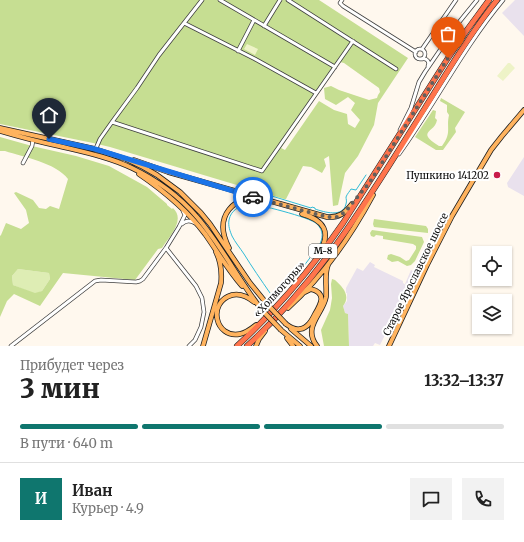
<!DOCTYPE html>
<html lang="ru">
<head>
<meta charset="utf-8">
<style>
  :root { --surface:#fff; --page:#f2f2f2; --text:#222; --muted:#767676; --line:#e0e0e0; --accent:#0f766e }
  body { margin:0; font-family:Merriweather,serif; background:var(--page); color:var(--text); height:100vh; display:flex; flex-direction:column; font-size:15px; white-space:nowrap }
  * { box-sizing:border-box; margin:0 }
  p { font-size:13px; color:var(--muted) }
  .icon { flex:none; width:22px; height:22px; fill:none; stroke:currentColor; stroke-width:2; stroke-linecap:round; stroke-linejoin:round }
  .map { position:relative; height:346px; overflow:hidden }
  .sheet { display:flex; flex-direction:column; background:var(--surface); flex:1 }
  .sheet>* { flex:none }
  .fabs { position:absolute; left:472px; top:246px; display:grid; gap:8px }
  .fabs a { display:grid; place-items:center; width:40px; height:40px; border-radius:0px; background:var(--surface); box-shadow:0 1px 3px #0004; font-size:20px }
  .pin { position:absolute; display:grid; place-items:center; width:34px; height:34px; color:#fff; margin:-41px -17px; border-radius:50% 50% 50% 0; rotate:-45deg; box-shadow:0 0 4px #0007 }
  .pin .icon { rotate:45deg }
  .courier { position:absolute; display:grid; place-items:center; width:40px; height:40px; margin:-20px; border:3px solid #1a73e8; border-radius:50%; background:#fff; color:#222; box-shadow:0 1px 5px #0007 }
  .overview em { font-style:normal; font-weight:800 }
  .overview div { display:flex; flex-direction:column-reverse }
  .overview { display:flex; align-items:center; justify-content:space-between; height:68px; padding:0 20px }
  h1 { font-size:26px; font-weight:800; line-height:30px }
  .bar { display:grid; grid-template-columns:repeat(4,1fr); gap:6px 4px; align-content:center; height:48px; padding:0 20px }
  .bar i { height:5px; border-radius:3px; background:var(--line) }
  .bar .on { background:var(--accent) }
  .bar p { grid-column:span 4 }
  .line { display:flex; align-items:center; gap:10px; padding:0 20px; border-top:1px solid var(--line) }
  .line div { flex:1 }
  .round { display:grid; place-items:center; flex:none; width:42px; height:42px; border-radius:0px; background:var(--page) }
  .map>svg:first-child { display:block }
  .industrial { fill:#e9e1ed }
  .green { fill:#deedb4 }
  .forest { fill:#c6de92; fill-rule:evenodd }
  .pitch { fill:#eef3c7 }
  .lines { fill:none; stroke-linecap:round; stroke-linejoin:round }
  .stream { stroke:#30bbd7; stroke-width:1 }
  .minor-casing { stroke:#404040; stroke-width:4.5 }
  .major-casing { stroke:#1e1e1e; stroke-width:5.5 }
  .highway-casing { stroke:#1e1e1e; stroke-width:6 }
  .minor { stroke:#fff; stroke-width:3 }
  .major { stroke:#ffb35e; stroke-width:4 }
  .highway { stroke:#ff744c; stroke-width:5 }
  .major-bridge-casing { stroke:#1e1e1e; stroke-width:5.5; stroke-linecap:butt }
  .major-bridge { stroke:#ffb35e; stroke-width:4 }
  .done { stroke:#625f5c; stroke-width:4; stroke-dasharray:0 7.2 }
  .route { stroke:#1a73e8; stroke-width:5 }
  .poi-dot { fill:#c81b4b; stroke:#fff; stroke-width:1.5 }
  .labels { text-anchor:middle; stroke-width:4; stroke-linejoin:round; paint-order:stroke }
  .shield { fill:#fff; stroke:#565656; stroke-width:1 }
  .shield-label { font-size:9px; font-weight:bold; fill:#0d0d0d }
  .poi-label { font-size:10px; fill:#0d0d0d; stroke:#fff; text-anchor:end }
  .street-label { font-size:10px; fill:#0d0d0d; stroke:#fff }
</style>
</head>
<body>
<div class="map">
<svg width="524" height="346" viewBox="0 0 524 346">
  <rect width="100%" height="100%" fill="#fff8ee"/>
  <!-- industrial -->
  <path class="industrial" d="M515 0H524V36L502 13Z
    M524 157V196L508 187 507 183Z
    M370 262 375 265 374 267 403 281V283L410 288 393 330 388 329 380 345 375 343 373 346H349L348 314 345 313 343 306 347 301V293H346V288L357 268 363 271Z
    M411 270 418 274 411 287 405 284Z"/>
  <!-- green -->
  <path class="green" d="M18 269 49 273 50 279 42 291 35 294 13 285 12 276Z"/>
  <!-- forest -->
  <path class="forest" d="M0 0H319L408 58 378 103 374 125 358 156 345 173 338 205 333 206 329 156 324 159 326 166 322 173 311 167 303 166 286 199H284L110 147 93 143 0 124ZM340 62 344 63 379 88 380 92 378 95 377 98 369 100 339 90 331 86 324 88 325 99 336 105 348 97 355 103 351 110 360 120 355 128 348 124 347 114 334 110 319 101 285 150 281 148 317 95Z
    M441 98 465 112 455 128 456 132 443 150H436L415 137 433 110 436 111 435 118 437 120C435 133 415 131 439 146H442C452 133 446 128 449 115L447 112V105L440 101Z
    M0 137 32 146 76 156 109 166 147 187 167 204V205L172 209 173 208C186 220 169 237 162 248L158 249 135 280 63 273 40 306 14 294 7 301 0 317V236L1 235 6 223 21 229 29 223 26 210 14 193 16 192 33 200 39 208 46 209 50 206 59 209 68 179C56 163 24 157 5 151H0ZM18 269 49 273 50 279 42 291 35 293 13 285 12 276Z
    M374 219 426 226 428 229V233L374 227 373 224Z
    M372 230 422 237 424 242 415 261 411 265 407 266 398 261 392 262 387 259 388 255 391 254 400 257 406 261 409 260 416 249V246L413 244 383 239V236L376 235 374 237 371 236 370 233Z
    M332 279 335 280C343 287 351 296 343 306L345 313 348 314 349 346H324L321 330 330 310 332 298 331 284Z"/>
  <!-- pitch -->
  <path class="pitch" d="M247 44 258 49 255 55 244 49Z
    M508 63H510L515 68 503 81 497 76Z"/>
  <g class="lines">
    <!-- stream -->
    <path class="stream" d="M252 190 311 208 312 207 315 208V209C324 212 343 218 346 204 347 201 346 199 346 197 347 194 350 191 351 189L356 190 366 175
      M270 293C261 280 252 267 244 254 240 248 235 242 232 236 230 231 228 226 229 220 231 210 238 208 246 203 257 204 310 217 317 224 324 231 323 238 319 246L300 271"/>
    <!-- minor casing -->
    <g class="minor-casing">
      <path id="minor" d="M220 0 335 67
        M288 0 396 69
        M342 0 340 3 343 6 416 52
        M184 23 255 59 316 93
        M264 26 280 0
        M415 54a5 5 0 1 1 10 0a5 5 0 1 1-10 0Z
        M422 49 456 0
        M238 51 254 20
        M422 59C427 58 430 62 428 66
        M112 122 262 171 353 41
        M400 130 411 108 419 82 425 72 460 21 477 0
        M95 149 97 146 100 139 112 122 137 88 159 55 202 0
        M399 154C435 104 463 48 503 0
        M23 163 32 146 33 140
        M182 224C186 220 190 220 195 223
        M166 248 196 286 202 298 204 312 201 327 195 340 189 346
        M11 346 95 281 101 280 136 282 140 281 143 279 166 248 179 227 185 215 183 211"/>
    </g>
    <!-- major casing -->
    <g class="major-casing">
      <path id="major" d="M0 128 95 149 126 159 143 167 157 175 180 192 201 213 210 224 250 283 267 304
        M0 131C20 137 39 142 59 146 84 152 109 157 132 168 157 180 179 196 197 217 222 246 238 280 262 310
        M134 160 168 172 327 217C339 218 345 213 352 204
        M139 174C164 191 187 210 205 234 217 251 228 270 242 286
        M302 214C324 220 332 232 319 253
        M229 248C226 242 223 235 223 227 223 214 232 202 245 200 250 199 256 200 261 202
        M254 302C248 297 241 293 232 295 207 302 215 339 240 334 246 333 251 329 256 325
        M288 308C322 277 351 236 373 195
        M286 324C290 327 295 330 300 329 308 328 312 320 315 314 321 304 327 293 311 289L305 292
        M291 329 311 346
        M281 330 300 346
        M287 338 293 346
        M203 346 221 283C222 272 221 262 216 252
        M256 346 259 339 265 331
        M317 346C302 327 323 314 326 297 327 286 324 275 328 265
        M389 346 427 265 452 216 491 150 502 136 524 110"/>
    </g>
    <!-- highway casing -->
    <g class="highway-casing">
      <path id="highway" d="M237 346C277 309 312 268 343 223L448 58 467 30 489 0
        M247 346C322 278 372 193 425 108 448 71 470 34 497 0"/>
    </g>
    <!-- minor -->
    <use href="#minor" class="minor"/>
    <!-- major -->
    <use href="#major" class="major"/>
    <!-- highway -->
    <use href="#highway" class="highway"/>
    <!-- major-bridge casing -->
    <g class="major-bridge-casing">
      <path id="major-bridge" d="M267 304 286 324
        M262 310 281 330"/>
    </g>
    <!-- major-bridge -->
    <use href="#major-bridge" class="major-bridge"/>
  </g>
  <g class="lines">
    <!-- done -->
    <path class="done" d="M253 197 327 217H337L345 212 370 182 448 58"/>
    <!-- route -->
    <path class="route" d="M49 139 95 149 253 197"/>
  </g>
  <!-- markers -->
  <circle class="poi-dot" cx="497" cy="175" r="4"/>
  <g class="labels">
    <!-- shield labels -->
    <rect class="shield" x="309" y="244" width="28" height="14" rx="3"/>
    <g class="shield-label">
      <text x="323" y="254">М-8</text>
    </g>
    <!-- poi labels -->
    <g class="poi-label">
      <text x="489" y="179">Пушкино 141202</text>
    </g>
    <!-- street labels -->
    <g class="street-label">
      <text transform="translate(415 274) rotate(-64)" y="4">Старое Ярославское шоссе</text>
      <text transform="translate(279 289) rotate(-48)" y="4">«Холмогоры»</text>
    </g>
  </g>
</svg>
<div class="fabs">
<a><svg class="icon" aria-label="locate" viewBox="0 0 24 24"><circle cx="12" cy="12" r="6"/><path d="M12 2v4M12 18v4M2 12h4M18 12h4"/></svg></a>
<a><svg class="icon" aria-label="layers" viewBox="0 0 24 24"><path d="M12 4l9 5-9 5-9-5zM3 14l9 5 9-5"/></svg></a>
</div>
<div class="pin" style="left:448px;top:58px;background:#ea580c"><svg class="icon" aria-label="bag" viewBox="0 0 24 24"><path d="M5 8h14l-1 12H6zM9 8a3 3 0 0 1 6 0"/></svg></div>
<div class="pin" style="left:49px;top:139px;background:#1f2937"><svg class="icon" aria-label="home" viewBox="0 0 24 24"><path d="M3 11l9-7 9 7M6 9v11h12V9"/></svg></div>
<div class="courier" style="left:253px;top:197px"><svg class="icon" aria-label="car" viewBox="0 0 24 24"><path d="M5 17H2v-5l4-1 3-4h7l3 4 3 1v5h-3M9 17h6M6 11h13"/><circle cx="7" cy="17" r="2"/><circle cx="17" cy="17" r="2"/></svg></div>
</div>
<section class="sheet">
<div class="overview"><div><h1>3 мин</h1><p>Прибудет через</p></div><em>13:32–13:37</em></div>
<div class="bar"><i class="on"></i><i class="on"></i><i class="on"></i><i></i><p>В пути · 640 m</p></div>
<div class="line" style="height:72px"><b class="round" style="background:var(--accent);color:#fff">И</b><div><b>Иван</b><p>Курьер · 4.9</p></div><a class="round"><svg class="icon" aria-label="chat" viewBox="0 0 24 24"><path d="M4 5h16v11H9l-5 4z"/></svg></a><a class="round"><svg class="icon" aria-label="phone" viewBox="0 0 24 24"><path d="M5 4h4l2 5-3 2q2 4 5 5l2-3 5 2v4C11 20 4 13 5 4z"/></svg></a></div>
</section>
</body>
</html>
